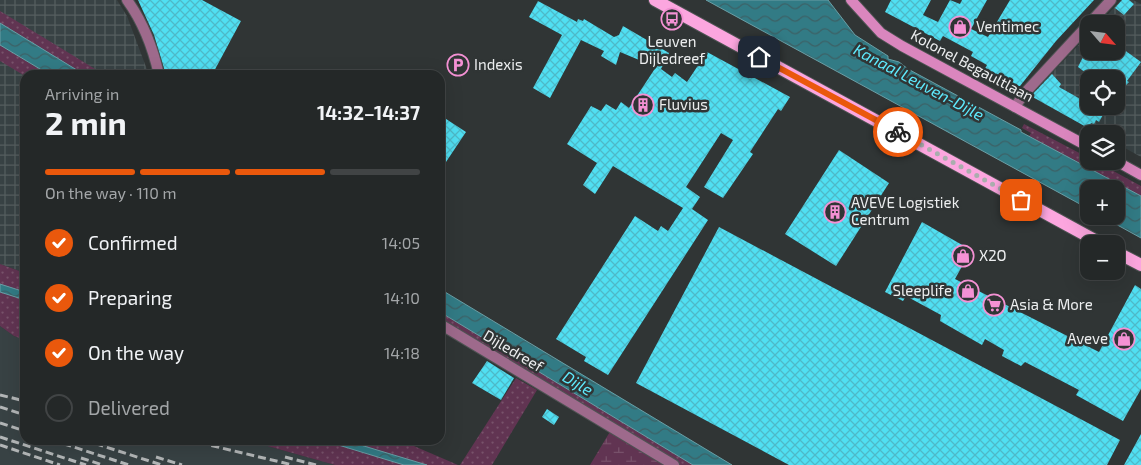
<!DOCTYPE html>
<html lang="en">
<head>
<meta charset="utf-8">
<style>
  :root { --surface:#242828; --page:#2c3030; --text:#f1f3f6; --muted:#a3a6a8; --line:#414445; --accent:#ea580c }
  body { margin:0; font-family:"Exo 2",sans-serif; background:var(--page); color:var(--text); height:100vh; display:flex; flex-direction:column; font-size:19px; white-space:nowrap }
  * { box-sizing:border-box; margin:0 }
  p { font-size:16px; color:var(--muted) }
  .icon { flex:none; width:28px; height:28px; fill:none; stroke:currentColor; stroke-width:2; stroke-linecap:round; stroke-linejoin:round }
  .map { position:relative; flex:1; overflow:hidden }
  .drawer { position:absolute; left:20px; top:70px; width:425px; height:375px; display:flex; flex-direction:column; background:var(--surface); border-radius:15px; box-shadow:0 5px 20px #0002,0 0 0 1px var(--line) }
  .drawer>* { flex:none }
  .needle { width:32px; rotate:118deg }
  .buttons { position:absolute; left:1080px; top:15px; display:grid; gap:10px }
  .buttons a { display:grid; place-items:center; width:45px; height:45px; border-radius:10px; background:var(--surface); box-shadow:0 5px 20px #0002,0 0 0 1px var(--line); font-size:25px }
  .pin { position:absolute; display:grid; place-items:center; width:42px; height:42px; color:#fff; margin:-21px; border-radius:10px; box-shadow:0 2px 8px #0006 }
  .courier { position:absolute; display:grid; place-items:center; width:50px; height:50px; margin:-25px; border:4px solid #ea580c; border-radius:50%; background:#fff; color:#222; box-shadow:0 1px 6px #0007 }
  .head em { font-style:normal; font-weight:700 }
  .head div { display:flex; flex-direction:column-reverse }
  .head { display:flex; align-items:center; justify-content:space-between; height:85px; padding:0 25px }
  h1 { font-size:32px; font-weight:700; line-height:38px }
  .bar { display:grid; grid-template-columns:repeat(4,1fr); gap:8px 5px; align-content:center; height:60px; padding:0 25px }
  .bar i { height:6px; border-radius:4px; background:var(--line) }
  .bar .current { background:var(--accent) }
  .bar p { grid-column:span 4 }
  ol { padding:0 25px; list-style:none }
  li { display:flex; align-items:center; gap:15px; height:55px }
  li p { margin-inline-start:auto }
  li .icon { padding:5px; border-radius:50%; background:var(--accent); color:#fff; stroke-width:4 }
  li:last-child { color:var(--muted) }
  li i { width:28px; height:28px; border:2px solid var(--line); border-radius:50% }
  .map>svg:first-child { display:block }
  .built { fill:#384244 }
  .industrial { fill:url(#industrial-grid); fill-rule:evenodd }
  .grass { fill:url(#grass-dots) }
  .wetland { fill:url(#wetland-marsh) }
  .water { fill:url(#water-waves); stroke:#6a9ea5 }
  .building { fill:url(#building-cross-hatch) }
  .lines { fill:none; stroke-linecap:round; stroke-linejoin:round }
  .street-casing { stroke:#4e5353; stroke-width:12 }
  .secondary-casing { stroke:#4e5353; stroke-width:12 }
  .primary-casing { stroke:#4e5353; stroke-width:14 }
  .street { stroke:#9e6a8c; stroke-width:10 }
  .secondary { stroke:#da86be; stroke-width:10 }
  .primary { stroke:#fca6df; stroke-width:12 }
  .rail { stroke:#b3b6b7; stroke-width:3; stroke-dasharray:8 4; stroke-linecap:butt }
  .done { stroke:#aaadae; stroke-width:5; stroke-dasharray:0 9 }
  .route { stroke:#ea580c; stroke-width:6 }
  .labels { text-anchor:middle; stroke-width:5; stroke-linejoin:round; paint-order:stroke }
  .poi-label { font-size:15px; fill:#eceeef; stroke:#303535; text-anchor:start }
  .street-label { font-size:15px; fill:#eceeef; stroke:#303535 }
  .water-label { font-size:16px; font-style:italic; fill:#5eeafd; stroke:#303535 }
</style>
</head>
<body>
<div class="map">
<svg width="1141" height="465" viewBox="0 0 1141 465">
  <defs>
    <pattern id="industrial-grid" width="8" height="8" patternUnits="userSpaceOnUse" patternTransform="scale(1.25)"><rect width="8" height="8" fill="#384244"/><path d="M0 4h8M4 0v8" fill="none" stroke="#555e5f"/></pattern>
    <pattern id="grass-dots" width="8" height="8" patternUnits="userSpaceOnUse" patternTransform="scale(1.25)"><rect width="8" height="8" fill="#613452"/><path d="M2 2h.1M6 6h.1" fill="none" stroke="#78526b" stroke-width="1.8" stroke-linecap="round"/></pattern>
    <pattern id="wetland-marsh" width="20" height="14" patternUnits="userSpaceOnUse" patternTransform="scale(1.25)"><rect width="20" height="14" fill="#613452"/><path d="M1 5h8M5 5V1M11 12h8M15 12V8" fill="none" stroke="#78526b"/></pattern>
    <pattern id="water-waves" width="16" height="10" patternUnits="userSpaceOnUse" patternTransform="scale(1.25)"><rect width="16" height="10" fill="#327b85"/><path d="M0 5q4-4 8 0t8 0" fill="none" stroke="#3c6166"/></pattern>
    <pattern id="building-cross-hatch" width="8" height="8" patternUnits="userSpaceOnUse" patternTransform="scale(1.25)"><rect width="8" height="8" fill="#50dff2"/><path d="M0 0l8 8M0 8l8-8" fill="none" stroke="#4eb9c8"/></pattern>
  </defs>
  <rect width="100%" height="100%" fill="#303535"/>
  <!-- built -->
  <path class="built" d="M0 326 14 336 25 340V440H246L335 465H0Z"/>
  <!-- industrial -->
  <path class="industrial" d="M0 0H117L127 16 149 75H25V273L0 264Z
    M1121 0H1133L1141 4V157L1116 143V134H1099L1030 96 1089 34V51H1116V24H1099ZM1089 79H1116V106H1089Z"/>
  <!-- grass -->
  <path class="grass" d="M0 11 105 75H85L0 23Z
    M0 45 49 75 25 76 0 61Z
    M1024 124 1089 158V161H1095L1141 186V196L1029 136 1031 133 1022 128Z
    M0 264 25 273V340L14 336 0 326Z
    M440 312 693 465H679L440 320Z
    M516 378 537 390 492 465H460Z
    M246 440H400L458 465H335Z"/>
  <!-- wetland -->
  <path class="wetland" d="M611 430 667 465H590Z"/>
  <!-- water -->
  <path class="water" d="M706 0H828L855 35 888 56V59L899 62 908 69 1021 130V132L1141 196V238L1101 216H1116V189H1089V209Z
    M0 23 85 75H50L0 45Z
    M0 284 25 292V300L0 292Z
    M440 289 732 465H693L440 312Z
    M322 440H344L427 465H404Z"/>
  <!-- building -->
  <path class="building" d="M138 0H202L241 21 212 75H166L154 35Z
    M891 0H931L923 15 938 22 950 0 960 4 962 0H987L971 29 988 37 1010 0H1094L1056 41 1020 86H1013L984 70 987 65 971 56 973 52 943 36 940 41 885 12Z
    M1122 0H1129L1134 4 1124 15 1115 8Z
    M538 1 577 22 578 19 583 21 584 19 614 37 619 35 623 26 669 53 661 69 672 77 675 73 687 82 707 52 790 97 781 111 778 109 750 152 753 154 723 198 704 187 733 140 721 133 686 187 700 197 692 209 708 220 608 375 584 361 586 357 556 339 635 216 658 231 661 226 668 231 683 208 613 166 595 194 583 185 597 163 567 144 591 106 601 111 606 104 616 110 621 102 629 108 656 67 620 52 616 65 601 56 604 51 581 40 550 98 533 88 562 35 529 17Z
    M1116 44 1141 62 1127 81 1129 82 1116 95V79H1094L1078 67 1086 51H1116Z
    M1052 74 1061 84 1059 87 1084 101 1081 106H1108L1099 122 1096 120 1094 124 1091 123 1088 128 1031 96Z
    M440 115 466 132 440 171Z
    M839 150 889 183 836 266 785 234Z
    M922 222 971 250 955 279 1099 352 1135 285 1141 289V389L1123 421 1076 395 1079 390 1025 362 1021 366 1002 356 1004 350 985 339 982 345 940 321 941 315 906 296 903 301 885 292Z
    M719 227 1120 440 1107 465H789L636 383Z
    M487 361 514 378 501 400 472 383Z
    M547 409 559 417 554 425 542 417Z
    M1141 434V465H1124Z"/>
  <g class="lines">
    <!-- street casing -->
    <g class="street-casing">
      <path id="street" d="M127 0C143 22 153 48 159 75
        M1015 107 1023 95 1111 0
        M440 324 674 465"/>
    </g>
    <!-- secondary casing -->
    <g class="secondary-casing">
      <path id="secondary" d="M851 0 881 33 902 46 1089 147
        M1116 161 1141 175"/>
    </g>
    <!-- primary casing -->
    <g class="primary-casing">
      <path id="primary" d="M655 0 1102 244
        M1116 252 1141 265"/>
    </g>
    <!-- street -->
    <use href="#street" class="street"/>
    <!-- secondary -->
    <use href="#secondary" class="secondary"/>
    <!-- primary -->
    <use href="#primary" class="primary"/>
    <!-- rail -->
    <path class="rail" d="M0 395 25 401
      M0 407 25 415
      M0 423 25 431
      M0 437 86 465
      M52 440 129 465
      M84 440 162 465
      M188 440 293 465
      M0 445 60 465
      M156 457 182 465
      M285 457 316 465
      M81 458 103 465"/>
  </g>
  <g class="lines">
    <!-- done -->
    <path class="done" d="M898 132 1021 200"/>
    <!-- route -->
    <path class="route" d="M759 57 898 132"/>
  </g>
  <!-- icons -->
  <defs>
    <g id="bus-ring" transform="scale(1.125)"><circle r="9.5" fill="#303535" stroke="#f491d4" stroke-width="1.5"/><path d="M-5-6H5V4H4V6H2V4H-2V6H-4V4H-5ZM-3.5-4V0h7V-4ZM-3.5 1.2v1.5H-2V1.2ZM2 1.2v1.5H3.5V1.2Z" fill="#f491d4"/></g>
    <g id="shop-ring" transform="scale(1.125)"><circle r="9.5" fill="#303535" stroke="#f491d4" stroke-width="1.5"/><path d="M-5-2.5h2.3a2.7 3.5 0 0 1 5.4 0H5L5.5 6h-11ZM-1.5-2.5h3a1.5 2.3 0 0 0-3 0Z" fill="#f491d4"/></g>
    <g id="parking-ring" transform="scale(1.125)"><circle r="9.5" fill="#303535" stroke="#f491d4" stroke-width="1.5"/><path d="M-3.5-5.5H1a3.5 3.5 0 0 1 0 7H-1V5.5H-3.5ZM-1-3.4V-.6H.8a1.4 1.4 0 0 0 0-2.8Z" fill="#f491d4"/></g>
    <g id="building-ring" transform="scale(1.125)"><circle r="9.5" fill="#303535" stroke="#f491d4" stroke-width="1.5"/><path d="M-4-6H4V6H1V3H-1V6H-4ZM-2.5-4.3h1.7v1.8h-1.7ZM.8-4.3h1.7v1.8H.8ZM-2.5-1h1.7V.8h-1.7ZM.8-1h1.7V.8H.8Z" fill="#f491d4"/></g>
    <g id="supermarket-ring" transform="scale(1.125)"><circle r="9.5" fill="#303535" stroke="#f491d4" stroke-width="1.5"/><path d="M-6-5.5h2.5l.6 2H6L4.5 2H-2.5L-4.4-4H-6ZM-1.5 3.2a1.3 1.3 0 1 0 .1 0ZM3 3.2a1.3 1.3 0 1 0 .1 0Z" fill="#f491d4"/></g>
  </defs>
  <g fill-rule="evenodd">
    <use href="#bus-ring" x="672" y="19"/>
    <use href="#shop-ring" x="960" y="27"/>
    <use href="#parking-ring" x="458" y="65"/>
    <use href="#building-ring" x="643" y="105"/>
    <use href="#building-ring" x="835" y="212"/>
    <use href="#shop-ring" x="963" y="256"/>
    <use href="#shop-ring" x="968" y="291"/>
    <use href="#supermarket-ring" x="994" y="305"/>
    <use href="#shop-ring" x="1124" y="339"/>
  </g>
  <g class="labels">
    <!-- poi labels -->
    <g class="poi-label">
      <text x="976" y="32">Ventimec</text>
      <text x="672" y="47" text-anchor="middle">Leuven<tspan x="672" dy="17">Dijledreef</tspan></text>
      <text x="474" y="70">Indexis</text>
      <text x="659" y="110">Fluvius</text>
      <text x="851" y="208">AVEVE Logistiek<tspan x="851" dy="17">Centrum</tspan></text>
      <text x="979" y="261">X2O</text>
      <text x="952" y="296" text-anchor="end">Sleeplife</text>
      <text x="1010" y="310">Asia &amp; More</text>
      <text x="1108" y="344" text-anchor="end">Aveve</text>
    </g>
    <!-- street labels -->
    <g class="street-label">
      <text transform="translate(972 66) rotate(28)" y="5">Kolonel Begaultlaan</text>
      <text transform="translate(513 351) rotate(31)" y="5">Dijledreef</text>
    </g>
    <!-- water labels -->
    <g class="water-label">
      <text transform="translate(919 82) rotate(28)" y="6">Kanaal Leuven-Dijle</text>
      <text transform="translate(578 383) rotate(31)" y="6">Dijle</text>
    </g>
  </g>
</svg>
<div class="buttons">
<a><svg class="needle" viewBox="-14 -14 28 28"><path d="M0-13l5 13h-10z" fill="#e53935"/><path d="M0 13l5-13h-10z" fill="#a3a6a8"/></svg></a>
<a><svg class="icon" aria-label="locate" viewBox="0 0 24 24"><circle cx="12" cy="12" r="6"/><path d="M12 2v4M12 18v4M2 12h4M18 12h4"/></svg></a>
<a><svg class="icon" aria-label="layers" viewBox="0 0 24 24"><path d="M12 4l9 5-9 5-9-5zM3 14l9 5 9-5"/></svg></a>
<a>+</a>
<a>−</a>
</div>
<div class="pin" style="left:1021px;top:200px;background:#ea580c"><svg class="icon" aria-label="bag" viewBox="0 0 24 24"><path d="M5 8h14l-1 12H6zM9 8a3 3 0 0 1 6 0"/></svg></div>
<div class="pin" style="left:759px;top:57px;background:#1f2937"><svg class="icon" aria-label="home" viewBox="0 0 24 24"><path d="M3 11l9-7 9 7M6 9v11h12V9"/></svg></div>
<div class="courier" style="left:898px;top:132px"><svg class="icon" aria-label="bike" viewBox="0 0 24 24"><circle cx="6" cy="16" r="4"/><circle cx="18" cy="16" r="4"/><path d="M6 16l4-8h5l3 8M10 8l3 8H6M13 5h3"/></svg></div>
<section class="drawer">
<div class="head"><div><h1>2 min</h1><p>Arriving in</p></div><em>14:32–14:37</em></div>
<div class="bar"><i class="current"></i><i class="current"></i><i class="current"></i><i></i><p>On the way · 110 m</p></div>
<ol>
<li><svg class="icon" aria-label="check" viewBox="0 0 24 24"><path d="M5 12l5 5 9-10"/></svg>Confirmed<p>14:05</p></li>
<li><svg class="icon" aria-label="check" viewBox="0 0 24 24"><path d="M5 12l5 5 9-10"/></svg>Preparing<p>14:10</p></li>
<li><svg class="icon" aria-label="check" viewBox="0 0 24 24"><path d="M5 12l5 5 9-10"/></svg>On the way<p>14:18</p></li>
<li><i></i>Delivered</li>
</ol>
</section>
</div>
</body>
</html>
